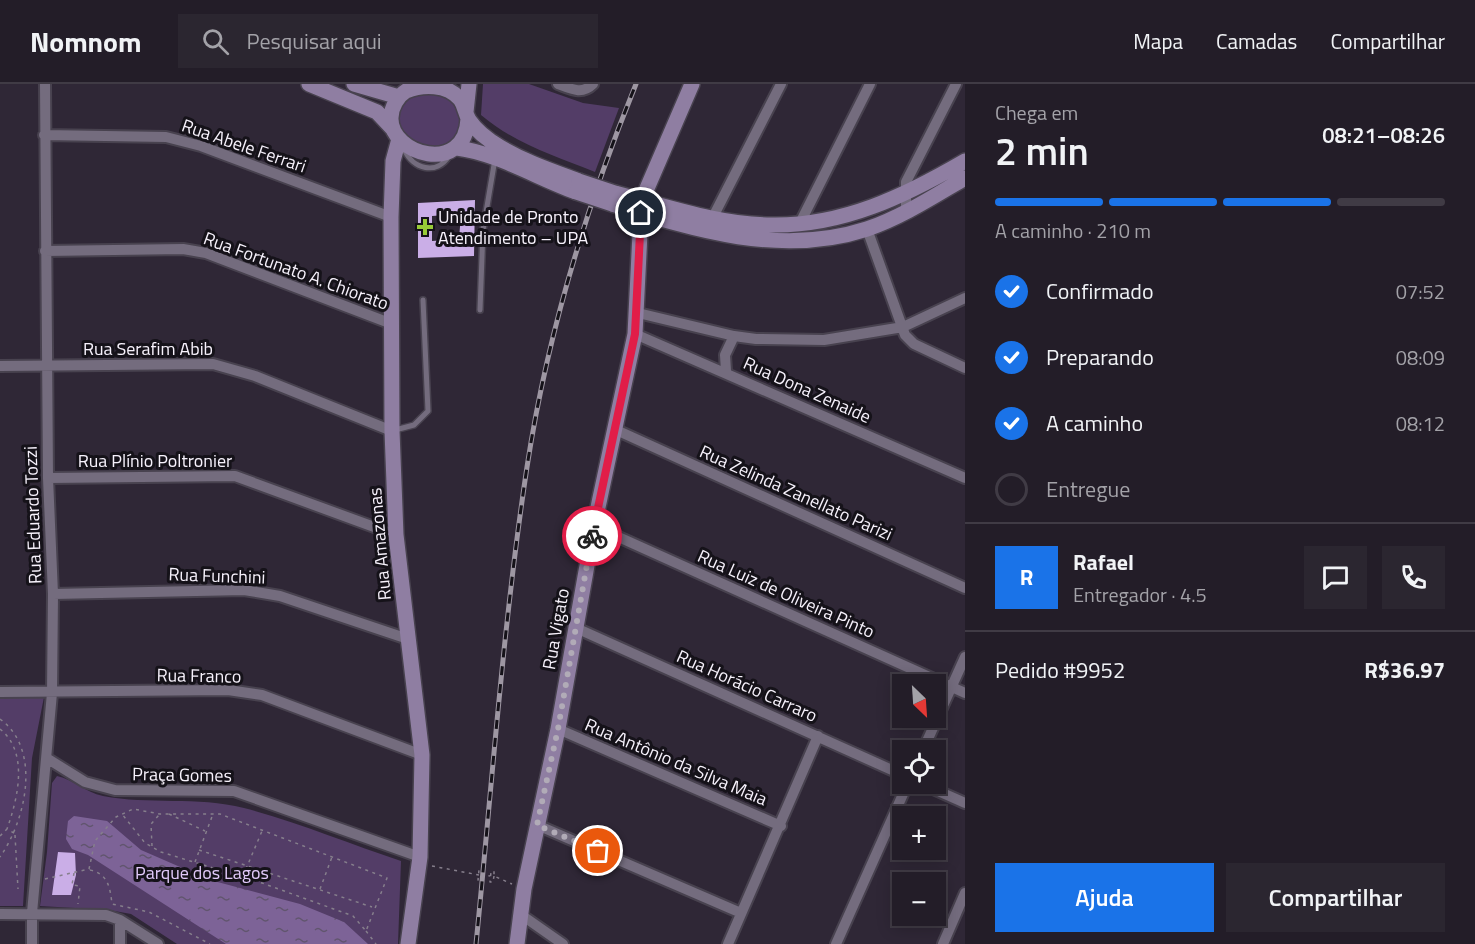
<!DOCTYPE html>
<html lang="pt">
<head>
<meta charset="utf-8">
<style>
  :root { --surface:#231d28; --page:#2b2630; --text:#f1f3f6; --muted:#a3a2a8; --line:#403b45; --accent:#1a73e8 }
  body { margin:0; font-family:"Titillium Web",sans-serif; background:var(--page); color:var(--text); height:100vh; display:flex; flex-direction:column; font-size:22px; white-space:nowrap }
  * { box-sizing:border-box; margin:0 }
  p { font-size:20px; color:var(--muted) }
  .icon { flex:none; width:33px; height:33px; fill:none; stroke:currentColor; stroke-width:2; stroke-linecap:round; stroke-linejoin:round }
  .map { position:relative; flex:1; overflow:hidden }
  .sheet { display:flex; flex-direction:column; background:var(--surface); width:510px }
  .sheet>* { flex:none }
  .needle { width:39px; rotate:155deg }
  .fabs { position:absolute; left:892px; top:590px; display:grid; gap:12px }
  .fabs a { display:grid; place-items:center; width:54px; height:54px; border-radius:0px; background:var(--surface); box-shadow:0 3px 15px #0003,0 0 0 2px var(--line); font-size:30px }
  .pin { position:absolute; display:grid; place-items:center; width:51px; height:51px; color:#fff; margin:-26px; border:3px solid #fff; border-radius:50%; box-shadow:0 2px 6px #0007 }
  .courier { position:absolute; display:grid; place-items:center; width:60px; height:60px; margin:-30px; border:4px solid #e11d48; border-radius:50%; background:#fff; color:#222; box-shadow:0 2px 8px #0007 }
  .headline em { font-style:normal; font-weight:600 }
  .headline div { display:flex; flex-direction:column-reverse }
  .headline { display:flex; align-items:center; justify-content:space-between; height:102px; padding:0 30px }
  h1 { font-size:39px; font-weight:600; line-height:45px }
  .bar { display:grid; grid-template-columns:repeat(4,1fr); gap:9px 6px; align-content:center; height:72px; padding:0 30px }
  .bar i { height:8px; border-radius:4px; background:var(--line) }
  .bar .selected { background:var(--accent) }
  .bar p { grid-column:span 4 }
  .line { display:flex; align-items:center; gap:15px; padding:0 30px; border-top:2px solid var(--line) }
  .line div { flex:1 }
  .round { display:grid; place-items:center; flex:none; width:63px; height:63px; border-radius:0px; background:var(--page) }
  ol { padding:0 30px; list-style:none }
  li { display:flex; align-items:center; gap:18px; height:66px }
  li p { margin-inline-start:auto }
  li .icon { padding:6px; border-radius:50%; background:var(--accent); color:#fff; stroke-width:4 }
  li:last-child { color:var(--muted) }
  li i { width:33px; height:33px; border:3px solid var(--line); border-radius:50% }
  .primary-button { display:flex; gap:12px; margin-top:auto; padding:12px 30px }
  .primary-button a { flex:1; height:69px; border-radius:0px; background:var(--accent); color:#fff; font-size:24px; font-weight:600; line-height:69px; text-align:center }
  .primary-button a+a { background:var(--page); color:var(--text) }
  header { display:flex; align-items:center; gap:36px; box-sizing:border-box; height:84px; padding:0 30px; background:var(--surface); border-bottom:2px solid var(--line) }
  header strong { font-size:28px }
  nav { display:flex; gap:33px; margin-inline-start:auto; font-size:21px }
  .search { width:420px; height:54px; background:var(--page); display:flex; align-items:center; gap:15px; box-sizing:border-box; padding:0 21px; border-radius:0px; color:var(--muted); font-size:22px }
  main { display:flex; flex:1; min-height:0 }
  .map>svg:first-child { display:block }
  .green { fill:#533d67 }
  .water { fill:url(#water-ripples) }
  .building { fill:#caaee7; fill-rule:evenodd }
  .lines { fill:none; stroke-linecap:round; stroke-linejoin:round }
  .lane-casing { stroke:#48424f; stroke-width:8 }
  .street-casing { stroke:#48424f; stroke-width:14 }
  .secondary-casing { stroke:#48424f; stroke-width:18 }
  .path { stroke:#867f8c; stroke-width:1.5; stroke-dasharray:3 4.5; stroke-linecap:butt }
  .lane { stroke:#746c7e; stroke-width:5 }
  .street { stroke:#746c7e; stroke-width:10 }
  .secondary { stroke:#8f7ea2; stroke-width:15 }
  .rail-casing { stroke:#9e97a3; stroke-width:5 }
  .rail { stroke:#151219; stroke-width:3; stroke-dasharray:9; stroke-linecap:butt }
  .secondary-bridge-casing { stroke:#48424f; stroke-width:18; stroke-linecap:butt }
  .secondary-bridge { stroke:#8f7ea2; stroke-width:15 }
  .done { stroke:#b1abb7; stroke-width:6; stroke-dasharray:0 10.8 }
  .route { stroke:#e11d48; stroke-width:8 }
  .poi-dot { fill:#98cb37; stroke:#151219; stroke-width:2 }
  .labels { text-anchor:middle; stroke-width:6; stroke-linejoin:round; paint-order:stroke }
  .street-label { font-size:18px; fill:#f7f2fc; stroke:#151219 }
  .poi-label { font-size:18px; fill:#f7f2fc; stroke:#151219; text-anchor:start }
  .park-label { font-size:18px; fill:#e0c9f9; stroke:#151219 }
</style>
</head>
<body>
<header>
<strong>Nomnom</strong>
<div class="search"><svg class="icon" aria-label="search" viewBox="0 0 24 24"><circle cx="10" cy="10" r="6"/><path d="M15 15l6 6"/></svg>Pesquisar aqui</div>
<nav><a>Mapa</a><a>Camadas</a><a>Compartilhar</a></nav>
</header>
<main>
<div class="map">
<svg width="965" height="860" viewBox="0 0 965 860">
  <defs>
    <pattern id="water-ripples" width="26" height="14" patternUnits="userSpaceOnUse" patternTransform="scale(1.5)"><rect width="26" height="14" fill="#7d6397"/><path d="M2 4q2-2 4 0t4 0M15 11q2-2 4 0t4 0" fill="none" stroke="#61556e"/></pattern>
  </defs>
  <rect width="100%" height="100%" fill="#2f2736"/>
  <!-- green -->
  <path class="green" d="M483 0H529L583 19 619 24 595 88C555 72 514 59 481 31Z
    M430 5 458 21 463 39C460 46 456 55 450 59 421 77 386 46 404 14Z
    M0 613H44L32 674 23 822H0Z
    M57 692C74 696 85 708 103 712 148 721 197 712 244 724 297 738 350 760 401 777L398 860H177L131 830 109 826 40 822 47 768 52 699Z"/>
  <!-- water -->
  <path class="water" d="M74 732 107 737 141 766 210 796 300 820 344 838 368 860H226L88 771 72 765 66 755 68 737Z"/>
  <!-- building -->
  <path class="building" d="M475 116 474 172 418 174V119ZM461 130 459 155 432 157V132Z
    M58 768 75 769 76 791 71 811H52Z"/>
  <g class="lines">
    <!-- lane casing -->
    <g class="lane-casing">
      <path id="lane" d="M404 65C413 86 437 91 449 72
        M480 226 483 146 495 75
        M395 346 414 341 428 327 423 216"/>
    </g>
    <!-- street casing -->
    <g class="street-casing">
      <path id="street" d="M558 0C571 5 582 11 593 0
        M44 51 166 53 201 62 391 133
        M906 127V98L956 0
        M713 133 781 0
        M800 139 870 0
        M867 145 905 251 914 260 965 284
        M45 167 183 165 206 169 392 240
        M638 229 734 252 756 255 824 256 903 243 965 214
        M635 250 965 394
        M0 282 213 280 255 292 392 347
        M726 287 725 271 734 252
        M614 345 965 504
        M48 394 235 392 396 451
        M594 442 965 609
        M53 510 244 506 280 512 408 555
        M576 544 903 691
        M0 608 228 606 262 611 422 671
        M558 645 781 742
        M923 666 965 573
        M48 675 85 698 115 706 234 707 420 773
        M920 699 965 719
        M537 741 741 829
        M0 830 106 831 120 836 158 860
        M520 830 563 860
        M32 860V829L52 609 53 510 48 394 45 0
        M120 860V836
        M728 860 818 652
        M836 860 908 699
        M943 860 965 809"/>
    </g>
    <!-- secondary casing -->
    <g class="secondary-casing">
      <path id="secondary" d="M309 0 377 28 393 45
        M354 0 399 13
        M466 28 469 0
        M468 35C465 92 390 71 391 34 391 23 398 12 406 7 423 0 447 0 460 15 465 22 465 29 469 36 477 48 488 56 500 63 525 78 552 87 579 97
        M399 55 393 77 391 133 392 347 396 451 422 671 420 773 408 860
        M457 64C497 69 537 94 576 108
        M615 109C666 122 719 141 772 141 843 142 905 112 965 77
        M642 116 692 0
        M612 120C695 146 781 173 867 145 902 133 934 112 965 94
        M517 860 524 805 558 645 594 442 635 250 641 129"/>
    </g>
    <!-- path -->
    <path class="path" d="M0 635C42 665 26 736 0 773
      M0 645C29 668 18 714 7 745
      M169 730 205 747
      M15 751 18 805
      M0 752 7 745 14 749
      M152 762 151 740 159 731
      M199 766 372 823
      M195 778 213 730
      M432 782 479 791
      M90 786C108 790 110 803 112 820L149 828 210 860
      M74 789 72 801 80 802 78 820
      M482 791 481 786H479L478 796 482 791 490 792
      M243 792 262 747
      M494 792 493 798H490L491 788 494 787V792L512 800
      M45 795 89 785 95 757 101 750 116 733 133 725 160 730H220L387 794 366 847 353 832 262 799 161 768 145 759 122 730
      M320 805 332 773
      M366 847 376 860"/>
    <!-- lane -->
    <use href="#lane" class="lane"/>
    <!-- street -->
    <use href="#street" class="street"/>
    <!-- secondary -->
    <use href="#secondary" class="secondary"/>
    <!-- rail casing -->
    <g class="rail-casing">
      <path id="rail" d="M476 860C492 701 503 541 527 383 547 252 586 123 636 0"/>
    </g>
    <!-- rail -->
    <use href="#rail" class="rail"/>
    <!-- secondary-bridge casing -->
    <g class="secondary-bridge-casing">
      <path id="secondary-bridge" d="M579 97 615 109
        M576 108 612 120"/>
    </g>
    <!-- secondary-bridge -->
    <use href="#secondary-bridge" class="secondary-bridge"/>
  </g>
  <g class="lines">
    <!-- done -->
    <path class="done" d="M592 452 558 645 537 741 598 767"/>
    <!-- route -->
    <path class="route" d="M592 452 635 250 641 129"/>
  </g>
  <!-- markers -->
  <path class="poi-dot" d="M422 134h6v6h6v6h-6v6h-6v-6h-6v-6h6z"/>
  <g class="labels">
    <!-- street labels -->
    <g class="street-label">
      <text transform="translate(244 62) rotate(19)" y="6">Rua Abele Ferrari</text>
      <text transform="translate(296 187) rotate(20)" y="6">Rua Fortunato A. Chiorato</text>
      <text x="148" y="271">Rua Serafim Abib</text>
      <text transform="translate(807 306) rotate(24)" y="6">Rua Dona Zenaide</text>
      <text x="155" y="383">Rua Plínio Poltronier</text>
      <text transform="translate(796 409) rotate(24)" y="6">Rua Zelinda Zanellato Parizi</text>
      <text transform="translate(33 431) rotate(-92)" y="6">Rua Eduardo Tozzi</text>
      <text transform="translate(380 460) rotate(-95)" y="6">Rua Amazonas</text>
      <text transform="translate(217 492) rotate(2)" y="6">Rua Funchini</text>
      <text transform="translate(786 510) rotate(24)" y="6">Rua Luiz de Oliveira Pinto</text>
      <text transform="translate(556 545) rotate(-80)" y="6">Rua Vigato</text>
      <text transform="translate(199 592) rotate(1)" y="6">Rua Franco</text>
      <text transform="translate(747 602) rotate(24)" y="6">Rua Horácio Carraro</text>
      <text transform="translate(676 678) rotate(23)" y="6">Rua Antônio da Silva Maia</text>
      <text transform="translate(182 691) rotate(1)" y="6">Praça Gomes</text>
    </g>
    <!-- poi labels -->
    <g class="poi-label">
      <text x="438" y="139">Unidade de Pronto<tspan x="438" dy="21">Atendimento – UPA</tspan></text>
    </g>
    <!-- park labels -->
    <g class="park-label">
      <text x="202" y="795">Parque dos Lagos</text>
    </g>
  </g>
</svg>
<div class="fabs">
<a><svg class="needle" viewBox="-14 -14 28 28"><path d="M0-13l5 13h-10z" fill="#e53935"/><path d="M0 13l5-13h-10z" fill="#a3a2a8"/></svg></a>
<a><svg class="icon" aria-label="locate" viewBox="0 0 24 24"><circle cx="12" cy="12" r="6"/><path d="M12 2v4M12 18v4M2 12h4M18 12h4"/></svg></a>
<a>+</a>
<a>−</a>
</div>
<div class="pin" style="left:598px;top:767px;background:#ea580c"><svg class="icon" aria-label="bag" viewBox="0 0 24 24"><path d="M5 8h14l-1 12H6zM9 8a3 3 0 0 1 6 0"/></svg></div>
<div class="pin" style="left:641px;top:129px;background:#1f2937"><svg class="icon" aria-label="home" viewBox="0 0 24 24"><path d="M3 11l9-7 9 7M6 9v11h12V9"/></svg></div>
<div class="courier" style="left:592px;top:452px"><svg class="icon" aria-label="bike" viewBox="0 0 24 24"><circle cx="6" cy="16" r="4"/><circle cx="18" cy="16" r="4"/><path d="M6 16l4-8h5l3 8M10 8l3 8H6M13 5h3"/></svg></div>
</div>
<section class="sheet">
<div class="headline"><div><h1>2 min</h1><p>Chega em</p></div><em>08:21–08:26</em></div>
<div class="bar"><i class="selected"></i><i class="selected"></i><i class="selected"></i><i></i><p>A caminho · 210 m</p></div>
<ol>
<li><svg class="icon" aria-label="check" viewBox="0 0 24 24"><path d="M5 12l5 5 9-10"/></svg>Confirmado<p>07:52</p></li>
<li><svg class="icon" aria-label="check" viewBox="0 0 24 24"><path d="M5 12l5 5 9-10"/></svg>Preparando<p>08:09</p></li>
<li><svg class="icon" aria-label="check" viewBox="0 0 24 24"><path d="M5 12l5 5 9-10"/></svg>A caminho<p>08:12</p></li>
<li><i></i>Entregue</li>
</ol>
<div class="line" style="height:108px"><b class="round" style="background:var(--accent);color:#fff">R</b><div><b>Rafael</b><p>Entregador · 4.5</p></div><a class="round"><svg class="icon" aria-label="chat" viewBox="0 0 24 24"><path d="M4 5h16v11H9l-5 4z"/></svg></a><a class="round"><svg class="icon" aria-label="phone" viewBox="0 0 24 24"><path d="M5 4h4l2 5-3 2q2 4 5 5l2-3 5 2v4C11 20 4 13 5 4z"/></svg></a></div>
<div class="line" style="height:78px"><div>Pedido #9952</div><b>R$36.97</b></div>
<div class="primary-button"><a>Ajuda</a><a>Compartilhar</a></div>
</section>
</main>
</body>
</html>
